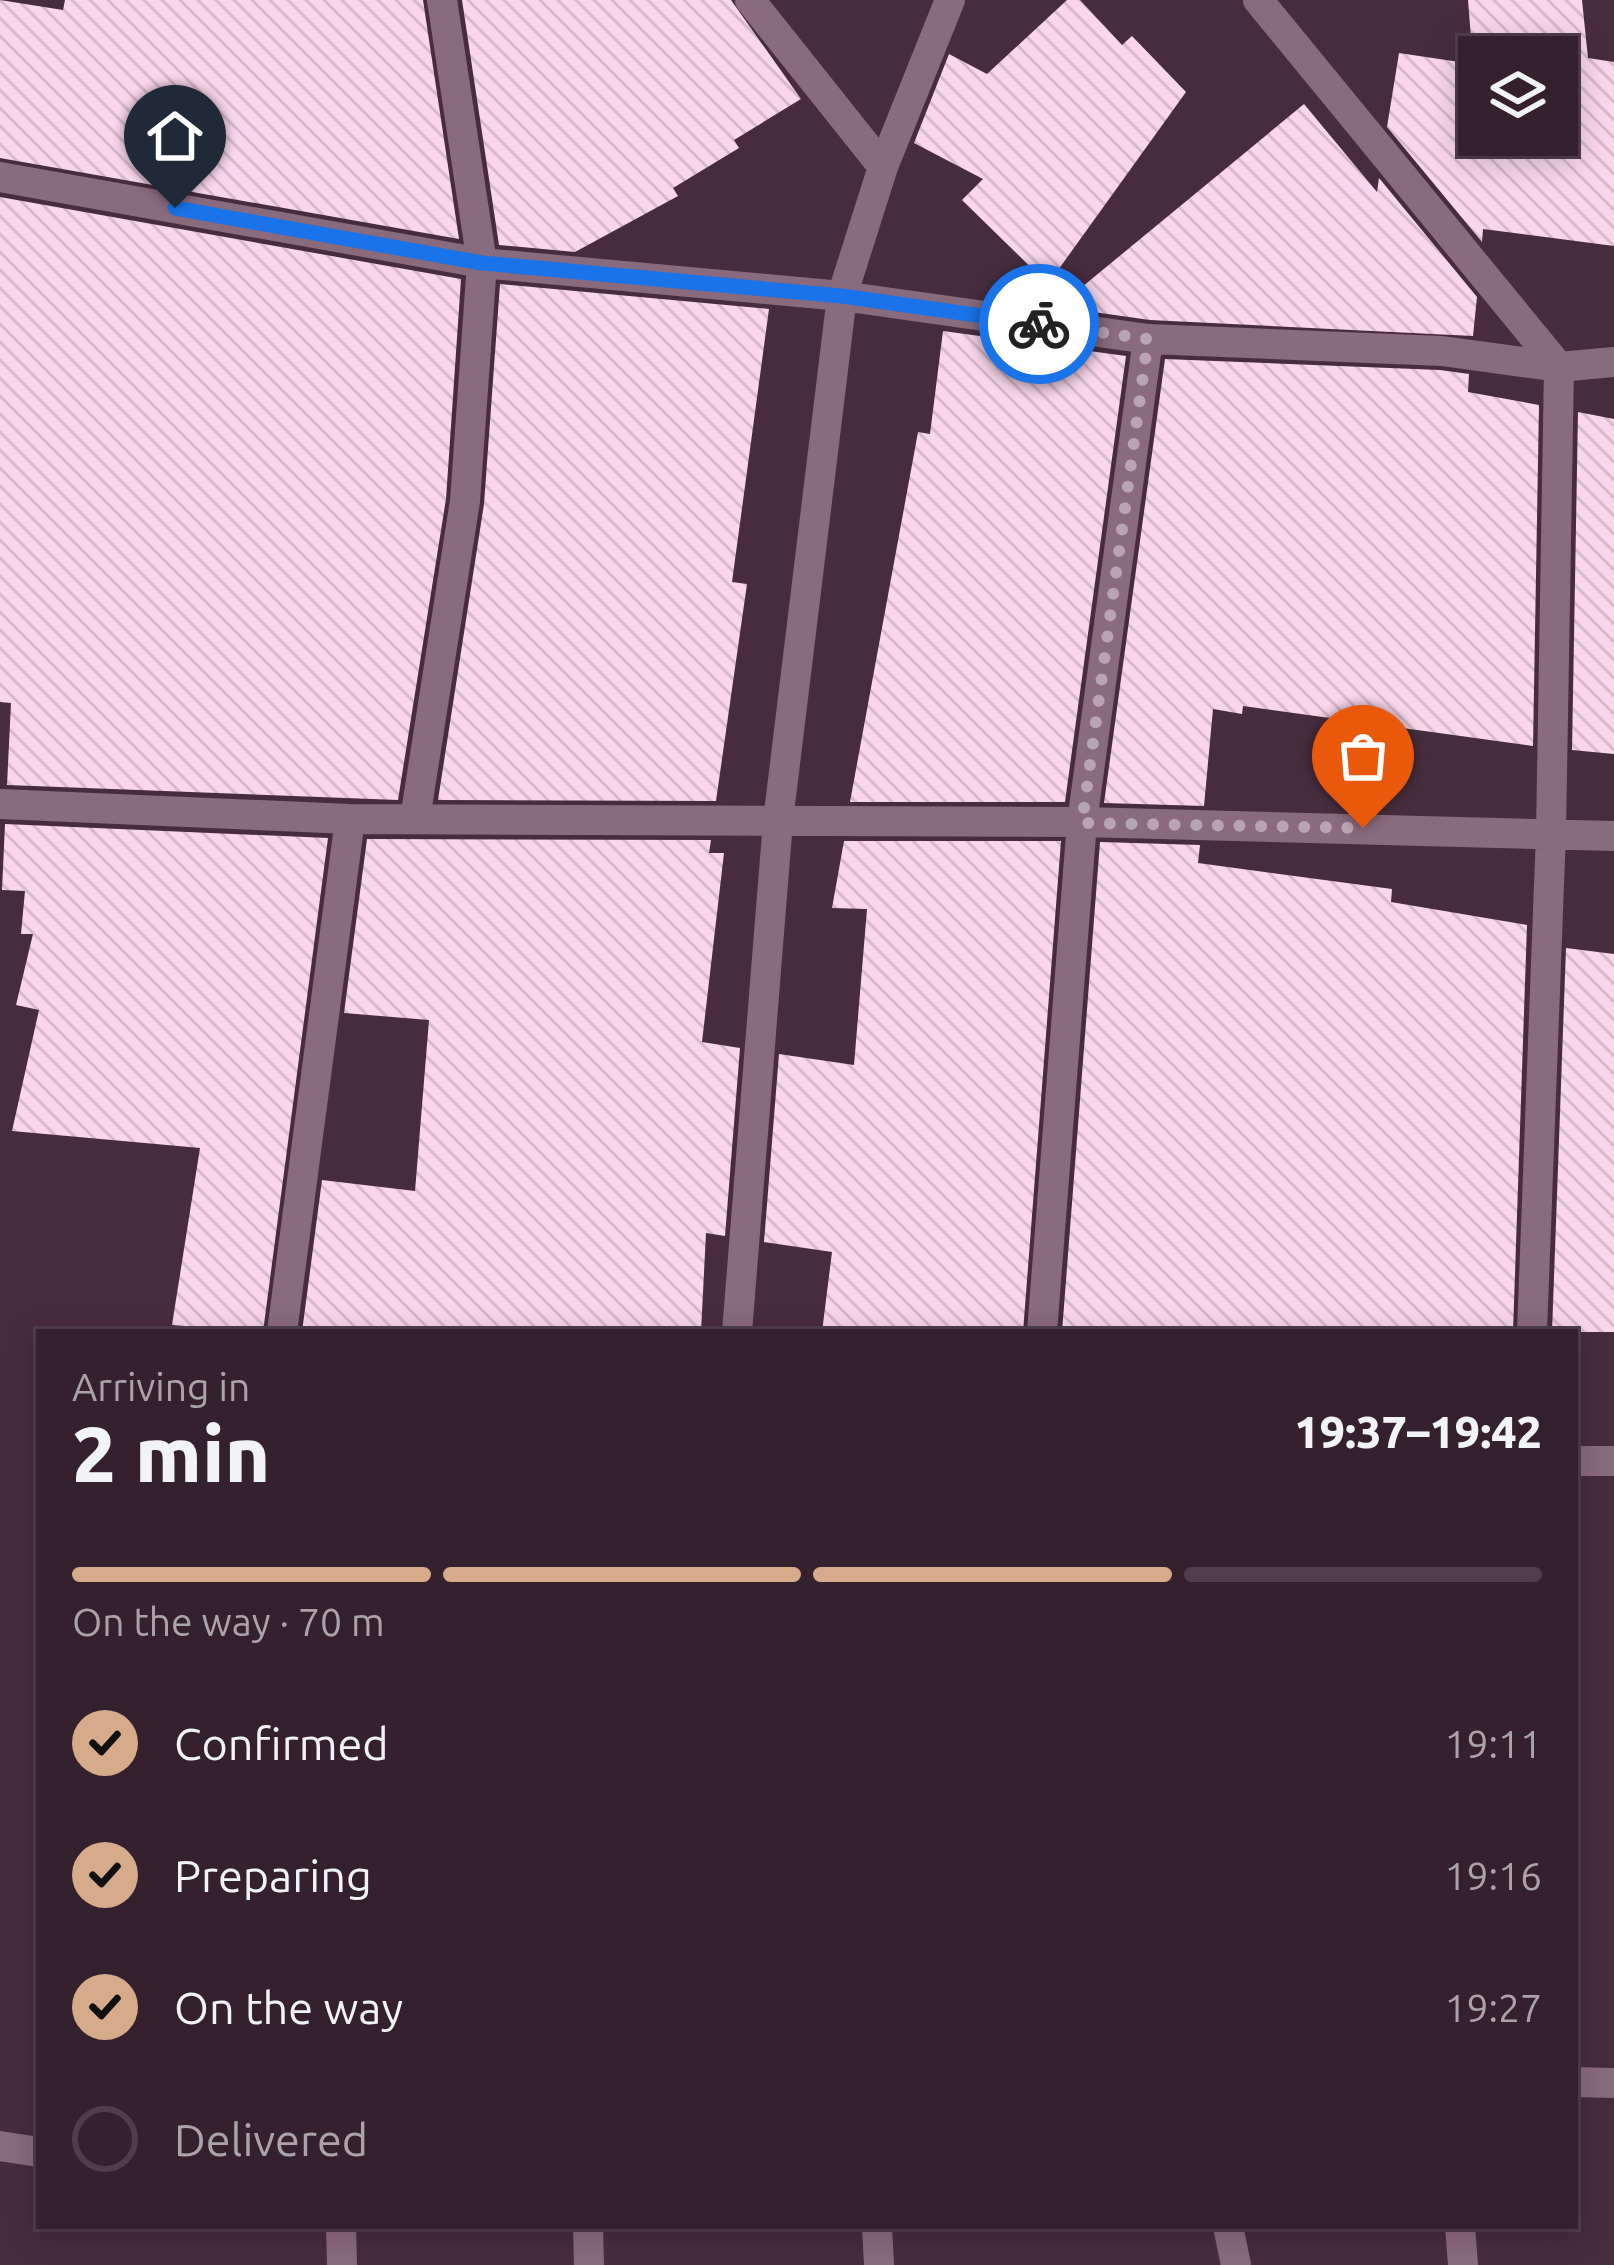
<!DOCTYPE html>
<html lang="en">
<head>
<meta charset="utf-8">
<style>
  :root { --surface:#35212e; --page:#3d2936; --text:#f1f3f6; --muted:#aaa3aa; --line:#4f3e4a; --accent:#d6ab8b }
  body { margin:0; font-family:Ubuntu,sans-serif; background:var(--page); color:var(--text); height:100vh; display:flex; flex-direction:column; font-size:45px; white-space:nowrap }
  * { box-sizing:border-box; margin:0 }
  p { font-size:39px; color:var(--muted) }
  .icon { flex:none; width:66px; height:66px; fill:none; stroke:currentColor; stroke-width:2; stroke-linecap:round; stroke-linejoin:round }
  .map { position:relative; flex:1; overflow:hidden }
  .sheet { position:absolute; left:36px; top:1329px; width:1542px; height:900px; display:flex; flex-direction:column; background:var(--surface); border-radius:0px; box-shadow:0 6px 30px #0003,0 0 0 3px var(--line) }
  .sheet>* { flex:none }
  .controls { position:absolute; left:1458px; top:36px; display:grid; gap:24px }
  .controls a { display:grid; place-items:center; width:120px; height:120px; border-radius:0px; background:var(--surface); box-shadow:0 6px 30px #0003,0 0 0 3px var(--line); font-size:60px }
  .pin { position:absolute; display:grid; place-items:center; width:102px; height:102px; color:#fff; margin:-123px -51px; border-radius:50% 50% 50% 0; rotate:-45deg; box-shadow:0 0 12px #0007 }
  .pin .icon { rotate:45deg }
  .courier { position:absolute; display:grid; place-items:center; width:120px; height:120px; margin:-60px; border:9px solid #1a73e8; border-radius:50%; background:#fff; color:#222; box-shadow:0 3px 15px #0007 }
  .head em { font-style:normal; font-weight:800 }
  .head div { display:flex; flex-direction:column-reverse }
  .head { display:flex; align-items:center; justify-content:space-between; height:204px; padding:0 36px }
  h1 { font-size:78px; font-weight:800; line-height:90px }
  .bar { display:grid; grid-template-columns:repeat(4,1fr); gap:18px 12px; align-content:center; height:144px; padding:0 36px }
  .bar i { height:15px; border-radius:9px; background:var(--line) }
  .bar .current { background:var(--accent) }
  .bar p { grid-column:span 4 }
  ol { padding:0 36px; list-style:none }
  li { display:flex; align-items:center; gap:36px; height:132px }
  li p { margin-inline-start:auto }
  li .icon { padding:12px; border-radius:50%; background:var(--accent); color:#111; stroke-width:4 }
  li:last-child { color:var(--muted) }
  li i { width:66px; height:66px; border:6px solid var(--line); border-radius:50% }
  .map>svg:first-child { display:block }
  .building { fill:url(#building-back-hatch); fill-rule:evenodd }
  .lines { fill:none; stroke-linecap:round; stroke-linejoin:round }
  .minor { stroke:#8a6a7d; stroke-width:30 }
  .done { stroke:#b9a4b1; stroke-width:12; stroke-dasharray:0 21.6 }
  .route { stroke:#1a73e8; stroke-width:15 }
</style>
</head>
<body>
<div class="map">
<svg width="1614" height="2265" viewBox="0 0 1614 2265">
  <defs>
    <pattern id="building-back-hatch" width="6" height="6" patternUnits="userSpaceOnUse" patternTransform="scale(3)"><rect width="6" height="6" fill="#f9d6eb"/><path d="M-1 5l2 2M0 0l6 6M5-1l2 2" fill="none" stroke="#d6b9ca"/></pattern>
  </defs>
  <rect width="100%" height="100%" fill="#472c3d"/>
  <!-- building -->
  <path class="building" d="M0 0 63 10 65 0H423L459 239 0 158Z
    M462 0H731L801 99 734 140 739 148 673 188 678 196 575 252 499 245Z
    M1067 0H1080L1122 45 1132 36 1186 92 1048 284 962 200 983 179 914 143 949 54 987 74Z
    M1468 0H1582L1588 58 1614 62V246L1483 229 1482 242 1387 127 1399 53 1473 64ZM1479 57H1557V135H1479Z
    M1304 104 1377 192 1379 178 1477 297 1473 336 1150 320 1072 309 1065 301Z
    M0 197 461 279 446 499 398 800 7 785 11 703 0 702Z
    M500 284 769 309 732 582 747 584 716 801 438 800 484 504Z
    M943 331 1126 356 1065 802H850L918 432 930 434Z
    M1165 359 1440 370 1469 374 1468 392 1539 405 1533 746 1243 706 1242 714 1213 709 1204 806 1104 803Z
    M1578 412 1614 419V754L1572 750Z
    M5 824 328 838 263 1332 172 1325 200 1148 12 1131 39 1010 16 1005 33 934H21L25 891 2 890Z
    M367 839 711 840 709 853H724L702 1042 740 1048 725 1236 706 1233 701 1332H302L322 1180 415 1191 429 1020 344 1013Z
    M844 841H1061L1023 1332H822L832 1252 764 1242 779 1054 854 1065 867 909 832 908Z
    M1100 842 1200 845 1198 863 1392 889 1391 902 1527 925 1513 1332H1062Z
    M1566 948 1614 954V1332H1552Z"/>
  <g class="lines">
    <!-- minor -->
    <path class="minor" d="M750 0 883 167
      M1258 0 1559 367 1551 832 1532 1332
      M0 177 482 263 842 296 1148 339 1442 351 1559 367 1614 362
      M0 804 350 819 1082 822 1614 836
      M415 819 465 501 482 263 442 0
      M282 1332 350 819
      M737 1332 778 821 842 296 883 167 950 0
      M1042 1332 1082 822 1148 339
      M1575 1461H1614
      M1575 2082 1614 2083
      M0 2146 39 2152
      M341 2226 342 2265
      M588 2226 589 2265
      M877 2226 879 2265
      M1228 2226 1236 2265
      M1460 2226 1463 2265"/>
  </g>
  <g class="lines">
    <!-- done -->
    <path class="done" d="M1039 324 1148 339 1082 823 1363 828"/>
    <!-- route -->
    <path class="route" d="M175 208 482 263 842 296 1039 324"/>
  </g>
</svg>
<div class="controls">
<a><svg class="icon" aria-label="layers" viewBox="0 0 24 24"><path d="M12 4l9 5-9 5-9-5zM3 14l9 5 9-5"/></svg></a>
</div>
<div class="pin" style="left:1363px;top:828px;background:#ea580c"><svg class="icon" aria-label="bag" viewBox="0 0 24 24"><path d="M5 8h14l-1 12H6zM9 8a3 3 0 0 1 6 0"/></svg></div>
<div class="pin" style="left:175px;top:208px;background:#1f2937"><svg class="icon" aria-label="home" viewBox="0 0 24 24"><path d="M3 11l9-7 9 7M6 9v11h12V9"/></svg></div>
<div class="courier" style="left:1039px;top:324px"><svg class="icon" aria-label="bike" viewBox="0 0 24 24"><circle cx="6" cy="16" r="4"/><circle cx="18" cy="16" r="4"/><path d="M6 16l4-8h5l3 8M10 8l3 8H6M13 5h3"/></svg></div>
<section class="sheet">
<div class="head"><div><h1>2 min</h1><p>Arriving in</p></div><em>19:37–19:42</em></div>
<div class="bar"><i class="current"></i><i class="current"></i><i class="current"></i><i></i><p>On the way · 70 m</p></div>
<ol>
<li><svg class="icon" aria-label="check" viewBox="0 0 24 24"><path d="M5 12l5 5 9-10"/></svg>Confirmed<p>19:11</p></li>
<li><svg class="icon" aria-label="check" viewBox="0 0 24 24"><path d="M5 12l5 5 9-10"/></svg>Preparing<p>19:16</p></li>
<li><svg class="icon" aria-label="check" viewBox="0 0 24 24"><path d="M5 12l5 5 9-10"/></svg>On the way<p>19:27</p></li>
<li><i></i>Delivered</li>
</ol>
</section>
</div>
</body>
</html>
